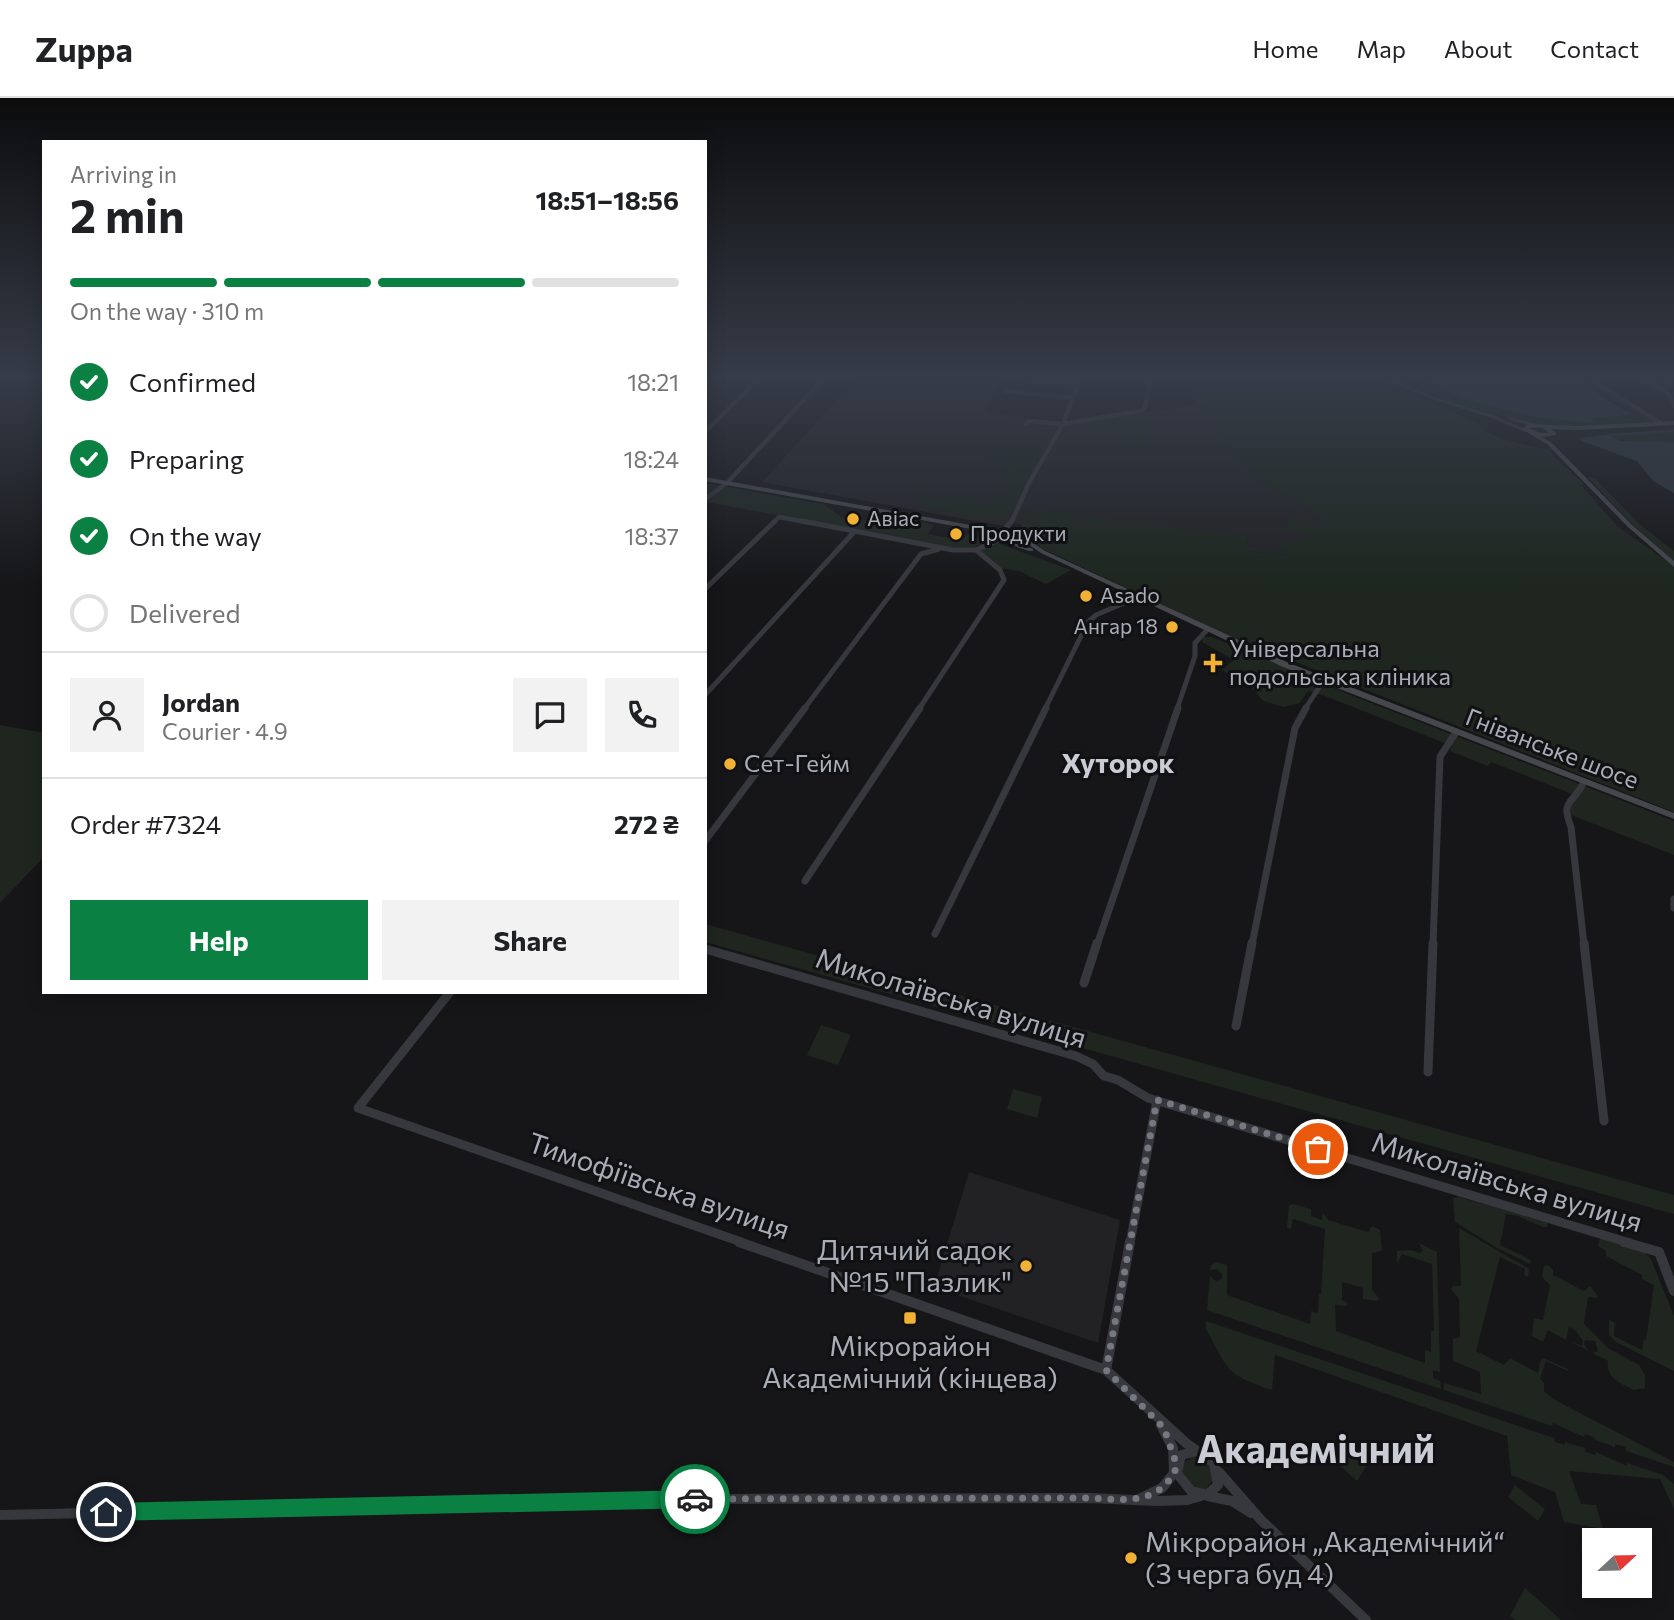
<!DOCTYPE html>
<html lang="en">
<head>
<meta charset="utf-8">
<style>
  :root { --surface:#fff; --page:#f2f2f2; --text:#202124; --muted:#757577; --line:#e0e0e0; --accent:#0b8043 }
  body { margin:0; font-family:Commissioner,sans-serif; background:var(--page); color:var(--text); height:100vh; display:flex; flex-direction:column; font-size:26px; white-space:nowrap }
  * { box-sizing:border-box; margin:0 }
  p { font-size:23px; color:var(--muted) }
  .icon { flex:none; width:38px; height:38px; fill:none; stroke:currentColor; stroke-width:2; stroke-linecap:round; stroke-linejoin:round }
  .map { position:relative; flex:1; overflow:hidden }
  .sheet { position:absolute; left:42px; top:42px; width:665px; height:854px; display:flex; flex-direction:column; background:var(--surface); border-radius:0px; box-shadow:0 4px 18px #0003 }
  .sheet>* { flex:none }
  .needle { width:46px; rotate:68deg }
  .tools { position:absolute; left:1582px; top:1430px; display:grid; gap:14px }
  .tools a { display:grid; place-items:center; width:70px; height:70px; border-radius:0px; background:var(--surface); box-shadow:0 4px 18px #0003; font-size:35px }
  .pin { position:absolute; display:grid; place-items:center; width:60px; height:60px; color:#fff; margin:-30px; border:4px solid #fff; border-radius:50%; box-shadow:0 2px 7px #0007 }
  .courier { position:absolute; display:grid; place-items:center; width:70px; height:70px; margin:-35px; border:5px solid #0b8043; border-radius:50%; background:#fff; color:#222; box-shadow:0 2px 9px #0007 }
  .head em { font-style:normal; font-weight:700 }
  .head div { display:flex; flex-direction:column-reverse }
  .head { display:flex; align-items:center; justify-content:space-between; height:119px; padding:0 28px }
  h1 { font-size:46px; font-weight:700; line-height:52px }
  .bar { display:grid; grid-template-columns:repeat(4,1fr); gap:10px 7px; align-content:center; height:84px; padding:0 28px }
  .bar i { height:9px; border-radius:5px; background:var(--line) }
  .bar .current { background:var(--accent) }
  .bar p { grid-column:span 4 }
  .line { display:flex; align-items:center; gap:18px; padding:0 28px; border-top:2px solid var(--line) }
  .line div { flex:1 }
  .round { display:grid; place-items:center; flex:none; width:74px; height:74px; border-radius:0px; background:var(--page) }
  ol { padding:0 28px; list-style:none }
  li { display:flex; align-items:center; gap:21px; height:77px }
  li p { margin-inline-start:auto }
  li .icon { padding:7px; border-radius:50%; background:var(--accent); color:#fff; stroke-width:4 }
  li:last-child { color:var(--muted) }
  li i { width:38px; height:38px; border:4px solid var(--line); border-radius:50% }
  .cta { display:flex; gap:14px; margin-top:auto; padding:14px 28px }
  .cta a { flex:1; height:80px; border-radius:0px; background:var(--accent); color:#fff; font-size:28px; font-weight:700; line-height:80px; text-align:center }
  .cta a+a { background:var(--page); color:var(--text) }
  header { display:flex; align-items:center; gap:42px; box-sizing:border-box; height:98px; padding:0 35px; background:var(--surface); border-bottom:2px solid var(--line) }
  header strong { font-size:33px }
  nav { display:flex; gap:38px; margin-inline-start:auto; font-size:24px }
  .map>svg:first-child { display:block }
  .built { fill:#222225 }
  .green { fill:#1e261f }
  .water { fill:#2c353c }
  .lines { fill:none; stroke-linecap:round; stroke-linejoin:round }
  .stream { stroke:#2c353c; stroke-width:2 }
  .minor-far4 { stroke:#37383d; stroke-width:4.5 }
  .minor-far3 { stroke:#37383d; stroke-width:5 }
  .minor-far2 { stroke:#37383d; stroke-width:7 }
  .minor-far1 { stroke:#37383d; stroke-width:9 }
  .minor { stroke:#37383d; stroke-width:10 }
  .tertiary { fill:#37383d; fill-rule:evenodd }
  .secondary { fill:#45474d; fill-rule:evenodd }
  .route { fill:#0b8043 }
  .done { stroke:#757880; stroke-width:7; stroke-dasharray:0 12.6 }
  .poi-dot { fill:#f2b134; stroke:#111113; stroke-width:2.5 }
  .labels { text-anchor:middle; stroke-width:6; stroke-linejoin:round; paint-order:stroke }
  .far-poi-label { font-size:21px; fill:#a8adb8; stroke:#111113; text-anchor:start }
  .poi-label { font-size:24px; fill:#a8adb8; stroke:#111113; text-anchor:start }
  .street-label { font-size:24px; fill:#a8adb8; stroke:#111113 }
  .quarter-label { font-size:28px; font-weight:bold; fill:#c9ccd4; stroke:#111113 }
  .near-street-label { font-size:28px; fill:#a8adb8; stroke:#111113 }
  .near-poi-label { font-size:28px; fill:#a8adb8; stroke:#111113; text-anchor:end }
  .near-district-label { font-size:38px; font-weight:bold; fill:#c9ccd4; stroke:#111113 }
</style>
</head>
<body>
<header>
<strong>Zuppa</strong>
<nav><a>Home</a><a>Map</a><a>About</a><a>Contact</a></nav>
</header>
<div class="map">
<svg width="1674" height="1522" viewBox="0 0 1674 1522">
  <rect width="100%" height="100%" fill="#161618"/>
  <!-- built -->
  <path class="built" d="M860 277H1004L985 314 1063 326 1198 306 1254 379 1323 420 1286 457 1246 453 1248 440 1032 411 1021 426 1009 423 1004 428 762 384Z
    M969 1074 1120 1122 1098 1245 934 1189Z"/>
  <!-- green -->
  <path class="green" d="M1176 277H1369L1484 328V333C1504 342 1528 349 1550 351L1554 359 1584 386 1581 387 1618 429 1674 468V714L1218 533 1041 450 1031 437 1015 430 1016 428 1022 429 1021 426 1031 410 1248 439 1247 453 1286 457 1288 455 1279 451 1282 444 1300 443 1308 435 1288 432 1286 419H1308L1319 423 1322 420 1254 379Z
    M1383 277H1422L1434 283 1441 291 1477 305 1540 320 1575 321 1633 317C1616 302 1589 289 1569 277H1583L1658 324C1630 325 1601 329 1573 329 1513 328 1438 300 1383 277Z
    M1158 312 1141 355 1137 356 1132 354 1131 345 1122 339 1121 323 1115 324 1107 338 1097 336 1095 325 1079 327 1073 325Z
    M1674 330V345L1626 343 1591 338Z
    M1036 346 1050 348 1018 405 993 401 996 395 1006 396 1011 389 1002 386 1000 380 1010 365 986 361 994 348 1031 353Z
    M1587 379 1595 380 1638 425 1674 453V463L1634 428Z
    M705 385 823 406 849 424 896 418 934 427 928 436 962 442 967 436 992 443 966 452 706 404Z
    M924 397 947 401 950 398 988 406 989 402 1016 407 1009 419H970L917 407Z
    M997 445 1071 472 1046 486 1019 473 1001 470 981 453 984 448Z
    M1203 539H1212L1353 598 1674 723V757L1571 717 1569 707 1577 698 1491 664 1488 668 1450 653 1452 648 1325 598 1308 593 1300 605 1284 609 1263 603 1248 585 1221 572 1234 562 1202 544Z
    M0 627 44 635V759L0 805Z
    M705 826 1674 1097V1116L705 844Z
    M821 927 851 937 838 967 807 957Z
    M1013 991 1042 999 1037 1020 1007 1011Z
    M1459 1099 1548 1125 1547 1129H1543L1518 1118 1506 1116 1500 1147 1531 1162 1530 1166 1497 1150 1455 1124 1453 1100Z
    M1292 1106 1311 1111V1118L1322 1122 1323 1115 1328 1122 1368 1134 1372 1128 1380 1132 1382 1153 1372 1155V1192L1379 1200 1378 1203 1363 1201V1190L1342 1184V1202L1348 1205 1347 1208 1335 1207 1336 1233 1425 1265V1252L1431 1254V1233H1434L1432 1166 1402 1156 1397 1166V1153L1412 1152 1419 1155 1423 1153 1419 1145 1437 1154 1440 1274 1433 1272V1280L1440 1283 1441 1291 1207 1212 1210 1178 1216 1183 1222 1181V1176L1217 1171 1210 1172 1211 1167 1217 1164 1227 1167V1197L1310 1226 1311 1213 1318 1215 1319 1196H1321L1325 1131 1293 1121 1291 1131 1287 1130 1289 1108Z
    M1459 1130 1529 1171 1528 1179 1524 1177 1525 1171 1500 1159 1476 1253 1504 1267 1510 1260 1538 1275 1540 1264 1543 1260 1568 1271V1273L1546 1263 1540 1280 1544 1285V1293L1553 1301 1674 1364V1369L1626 1353 1625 1349 1615 1346V1349L1595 1342 1594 1339 1585 1336 1584 1339 1553 1325 1552 1328 1444 1292V1285L1481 1296 1480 1274 1453 1263V1241L1460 1239 1459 1201 1451 1191 1453 1188H1461Z
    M1600 1140 1644 1154 1651 1161 1674 1218V1273L1616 1244 1609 1237V1222L1615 1225 1614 1238 1642 1252 1644 1241 1646 1242 1654 1187 1642 1181V1177L1606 1158V1153L1598 1148Z
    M1548 1167 1553 1172V1177L1584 1193 1590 1188 1598 1198 1596 1200 1588 1199 1584 1226 1608 1250 1639 1267 1645 1277V1290L1634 1292C1620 1285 1606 1281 1608 1263L1592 1255 1598 1253 1595 1243 1585 1242 1584 1246 1589 1253 1569 1243 1582 1248 1583 1243 1576 1233 1569 1229 1566 1242 1548 1232 1543 1244 1532 1238 1534 1220 1543 1222 1550 1187 1542 1179 1544 1168Z
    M1206 1223 1554 1340 1555 1344 1565 1347V1344L1585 1350 1586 1354 1595 1357 1596 1354 1627 1368V1365L1663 1377 1674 1386V1411L1660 1381 1569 1373 1581 1406 1596 1407 1603 1431 1564 1424 1555 1394 1511 1377 1507 1338 1275 1257 1272 1292C1225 1276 1229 1273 1206 1231Z
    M1356 1342 1373 1357 1357 1383 1339 1367Z
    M1195 1358 1209 1366 1213 1382 1205 1392 1195 1391 1182 1373 1184 1364Z
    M1515 1387 1545 1411 1538 1423 1508 1399Z
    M1525 1490 1560 1521V1522H1515L1510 1518Z"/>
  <!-- water -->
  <path class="water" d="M1422 277H1569L1592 288 1601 298 1633 317 1591 320 1596 325 1540 320 1477 305 1441 291 1434 283Z
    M1607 337 1621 343 1674 344V395L1653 383 1637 363 1581 343 1580 340Z"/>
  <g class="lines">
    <!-- stream -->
    <path class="stream" d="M1608 337 1674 333"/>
    <!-- minor-far4 -->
    <path class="minor-far4" d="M1583 277 1661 325
      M1634 277 1662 292
      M1659 277 1668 288 1662 292 1669 297 1674 308
      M1026 282 1078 287
      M1005 293 1073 300
      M1026 326 1029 323 1063 326 1141 313 1145 310 1151 277
      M705 334 762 277
      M705 401 727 385 827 277
      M773 425 779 419 811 425
      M1011 425 1029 385 1063 326 1081 279"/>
    <!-- minor-far3 -->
    <path class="minor-far3" d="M802 423 953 452H976L998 442
      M1003 433 1012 423
      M705 491 775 423
      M705 597 854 434
      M804 611 921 456 939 451
      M919 611 1004 482 1000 472 976 452
      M1045 611 1088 524 1096 517 1138 499
      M1177 611 1195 558V545L1207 532
      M1305 611 1324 582"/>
    <!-- minor-far2 -->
    <path class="minor-far2" d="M1584 684C1573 707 1560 701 1571 729L1584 847
      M705 743 805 610
      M805 783 920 610
      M1674 801V810
      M935 836 1046 610
      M1097 847 1178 610
      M1252 847 1295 630 1306 610
      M1433 847 1440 659 1456 634"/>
    <!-- minor-far1 -->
    <path class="minor-far1" d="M1584 845 1604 1023
      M705 851 1076 958 1093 966 1104 978 1118 982 1148 1000 1630 1145
      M1084 885 1097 845
      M450 894 358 1010 744 1145
      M1236 928 1252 845
      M1428 974 1433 845
      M1130 1145 1157 1002"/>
    <!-- minor -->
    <path class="minor" d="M739 1144 1106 1272 1186 1345 1214 1365 1218 1387 1207 1397 1191 1393 1177 1375 1181 1357 1197 1353
      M1624 1144 1659 1154 1674 1193
      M1106 1272 1130 1144
      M1219 1374 1261 1422 1366 1522
      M1208 1398 1232 1403 1251 1415
      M1139 1401 1162 1390 1174 1375 1173 1350 1161 1327
      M0 1417 707 1401 1089 1400 1157 1403 1187 1402 1201 1398"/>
    <!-- tertiary -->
    <path class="tertiary" d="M1376 277H1382L1435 299 1496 318 1530 333 1525 334 1492 320 1431 301Z
      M1510 319 1546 328 1547 329 1544 331 1508 322V320Z"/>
    <!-- secondary -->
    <path class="secondary" d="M1674 323V327L1579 332 1552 331 1556 335V337L1542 339 1552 345 1632 427 1674 463V469L1628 429 1548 347 1522 331 1528 326 1579 328ZM1542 329 1549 335H1541L1529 330Z
      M705 379 998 432 1016 433 1045 453 1289 565 1674 715V721L1283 569 1041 455 1013 436 986 434 1033 451V453H1029L981 436 980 435 982 433 705 383Z"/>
  </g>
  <!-- sky -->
  <linearGradient id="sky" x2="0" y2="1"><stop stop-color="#0c0c0d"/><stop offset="0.57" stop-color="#363c48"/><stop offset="1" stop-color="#363c48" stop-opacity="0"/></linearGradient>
  <rect width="1674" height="490" fill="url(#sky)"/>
  <!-- route -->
  <path class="route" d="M695 1392 702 1395 705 1401 702 1408 695 1410 106 1423 99 1420 96 1414 99 1407 106 1405Z"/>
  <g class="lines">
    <!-- done -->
    <path class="done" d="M695 1401 1089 1400C1124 1402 1161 1408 1177 1368L1164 1330 1106 1272 1157 1002 1318 1051"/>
  </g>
  <!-- markers -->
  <g class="poi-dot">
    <circle cx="853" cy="421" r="7"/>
    <circle cx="956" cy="436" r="7"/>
    <circle cx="1086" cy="498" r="7"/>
    <circle cx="1172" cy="529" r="7"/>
    <path d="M1209.5 554.5h7v7h7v7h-7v7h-7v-7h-7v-7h7z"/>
    <circle cx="730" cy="666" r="7"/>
    <circle cx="1026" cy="1168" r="7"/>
    <rect x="903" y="1213" width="14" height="14" rx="3.5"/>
    <circle cx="1131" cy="1460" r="7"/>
  </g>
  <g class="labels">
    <!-- far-poi labels -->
    <g class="far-poi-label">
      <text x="867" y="428">Авіас</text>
      <text x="970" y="443">Продукти</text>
      <text x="1100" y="505">Asado</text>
      <text x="1158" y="536" text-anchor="end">Ангар 18</text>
    </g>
    <!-- poi labels -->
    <g class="poi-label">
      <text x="1229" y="559">Універсальна<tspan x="1229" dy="28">подольська кліника</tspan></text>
      <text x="744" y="674">Сет-Гейм</text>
    </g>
    <!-- street labels -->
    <g class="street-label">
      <text transform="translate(1552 651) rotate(21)" y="8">Гніванське шосе</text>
    </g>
    <!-- quarter labels -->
    <g class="quarter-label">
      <text x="1118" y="675">Хуторок</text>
    </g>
    <!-- near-street labels -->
    <g class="near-street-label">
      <text transform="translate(951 900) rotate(17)" y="10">Миколаївська вулиця</text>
      <text transform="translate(1507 1084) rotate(17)" y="10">Миколаївська вулиця</text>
      <text transform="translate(659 1088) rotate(19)" y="10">Тимофіївська вулиця</text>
    </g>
    <!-- near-poi labels -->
    <g class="near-poi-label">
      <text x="1012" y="1162">Дитячий садок<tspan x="1012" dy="32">№15 "Пазлик"</tspan></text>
      <text x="910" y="1258" text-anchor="middle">Мікрорайон<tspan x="910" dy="32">Академічний (кінцева)</tspan></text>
      <text x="1145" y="1454" text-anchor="start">Мікрорайон „Академічний“<tspan x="1145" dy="32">(3 черга буд 4)</tspan></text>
    </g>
    <!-- near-district labels -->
    <g class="near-district-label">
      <text x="1316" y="1365">Академічний</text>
    </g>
  </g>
</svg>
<div class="tools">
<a><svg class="needle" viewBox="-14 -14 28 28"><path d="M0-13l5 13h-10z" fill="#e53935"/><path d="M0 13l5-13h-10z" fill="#757577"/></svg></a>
</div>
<div class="pin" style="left:1318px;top:1051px;background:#ea580c"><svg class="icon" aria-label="bag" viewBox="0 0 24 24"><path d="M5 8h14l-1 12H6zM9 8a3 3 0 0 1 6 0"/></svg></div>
<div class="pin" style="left:106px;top:1414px;background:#1f2937"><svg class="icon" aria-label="home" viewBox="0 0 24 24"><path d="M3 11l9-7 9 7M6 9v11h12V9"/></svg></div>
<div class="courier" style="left:695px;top:1401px"><svg class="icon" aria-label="car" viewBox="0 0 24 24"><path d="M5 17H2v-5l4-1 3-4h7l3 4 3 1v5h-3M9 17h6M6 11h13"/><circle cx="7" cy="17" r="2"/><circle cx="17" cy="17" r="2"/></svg></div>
<section class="sheet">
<div class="head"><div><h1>2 min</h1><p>Arriving in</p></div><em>18:51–18:56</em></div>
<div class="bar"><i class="current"></i><i class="current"></i><i class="current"></i><i></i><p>On the way · 310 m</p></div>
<ol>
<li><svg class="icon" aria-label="check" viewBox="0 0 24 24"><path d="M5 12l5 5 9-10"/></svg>Confirmed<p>18:21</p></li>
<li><svg class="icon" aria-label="check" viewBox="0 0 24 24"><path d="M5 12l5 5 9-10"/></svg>Preparing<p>18:24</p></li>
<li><svg class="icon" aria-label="check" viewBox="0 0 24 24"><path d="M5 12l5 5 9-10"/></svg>On the way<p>18:37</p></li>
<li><i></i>Delivered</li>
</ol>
<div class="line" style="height:126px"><a class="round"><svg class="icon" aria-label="person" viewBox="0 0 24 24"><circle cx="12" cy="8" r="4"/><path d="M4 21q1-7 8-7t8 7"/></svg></a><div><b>Jordan</b><p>Courier · 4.9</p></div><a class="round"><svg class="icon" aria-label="chat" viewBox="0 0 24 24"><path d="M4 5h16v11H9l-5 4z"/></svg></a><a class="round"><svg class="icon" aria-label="phone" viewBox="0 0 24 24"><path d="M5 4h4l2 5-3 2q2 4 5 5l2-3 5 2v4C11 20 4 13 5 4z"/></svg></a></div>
<div class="line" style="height:91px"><div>Order #7324</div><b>272 ₴</b></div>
<div class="cta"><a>Help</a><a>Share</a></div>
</section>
</div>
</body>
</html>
